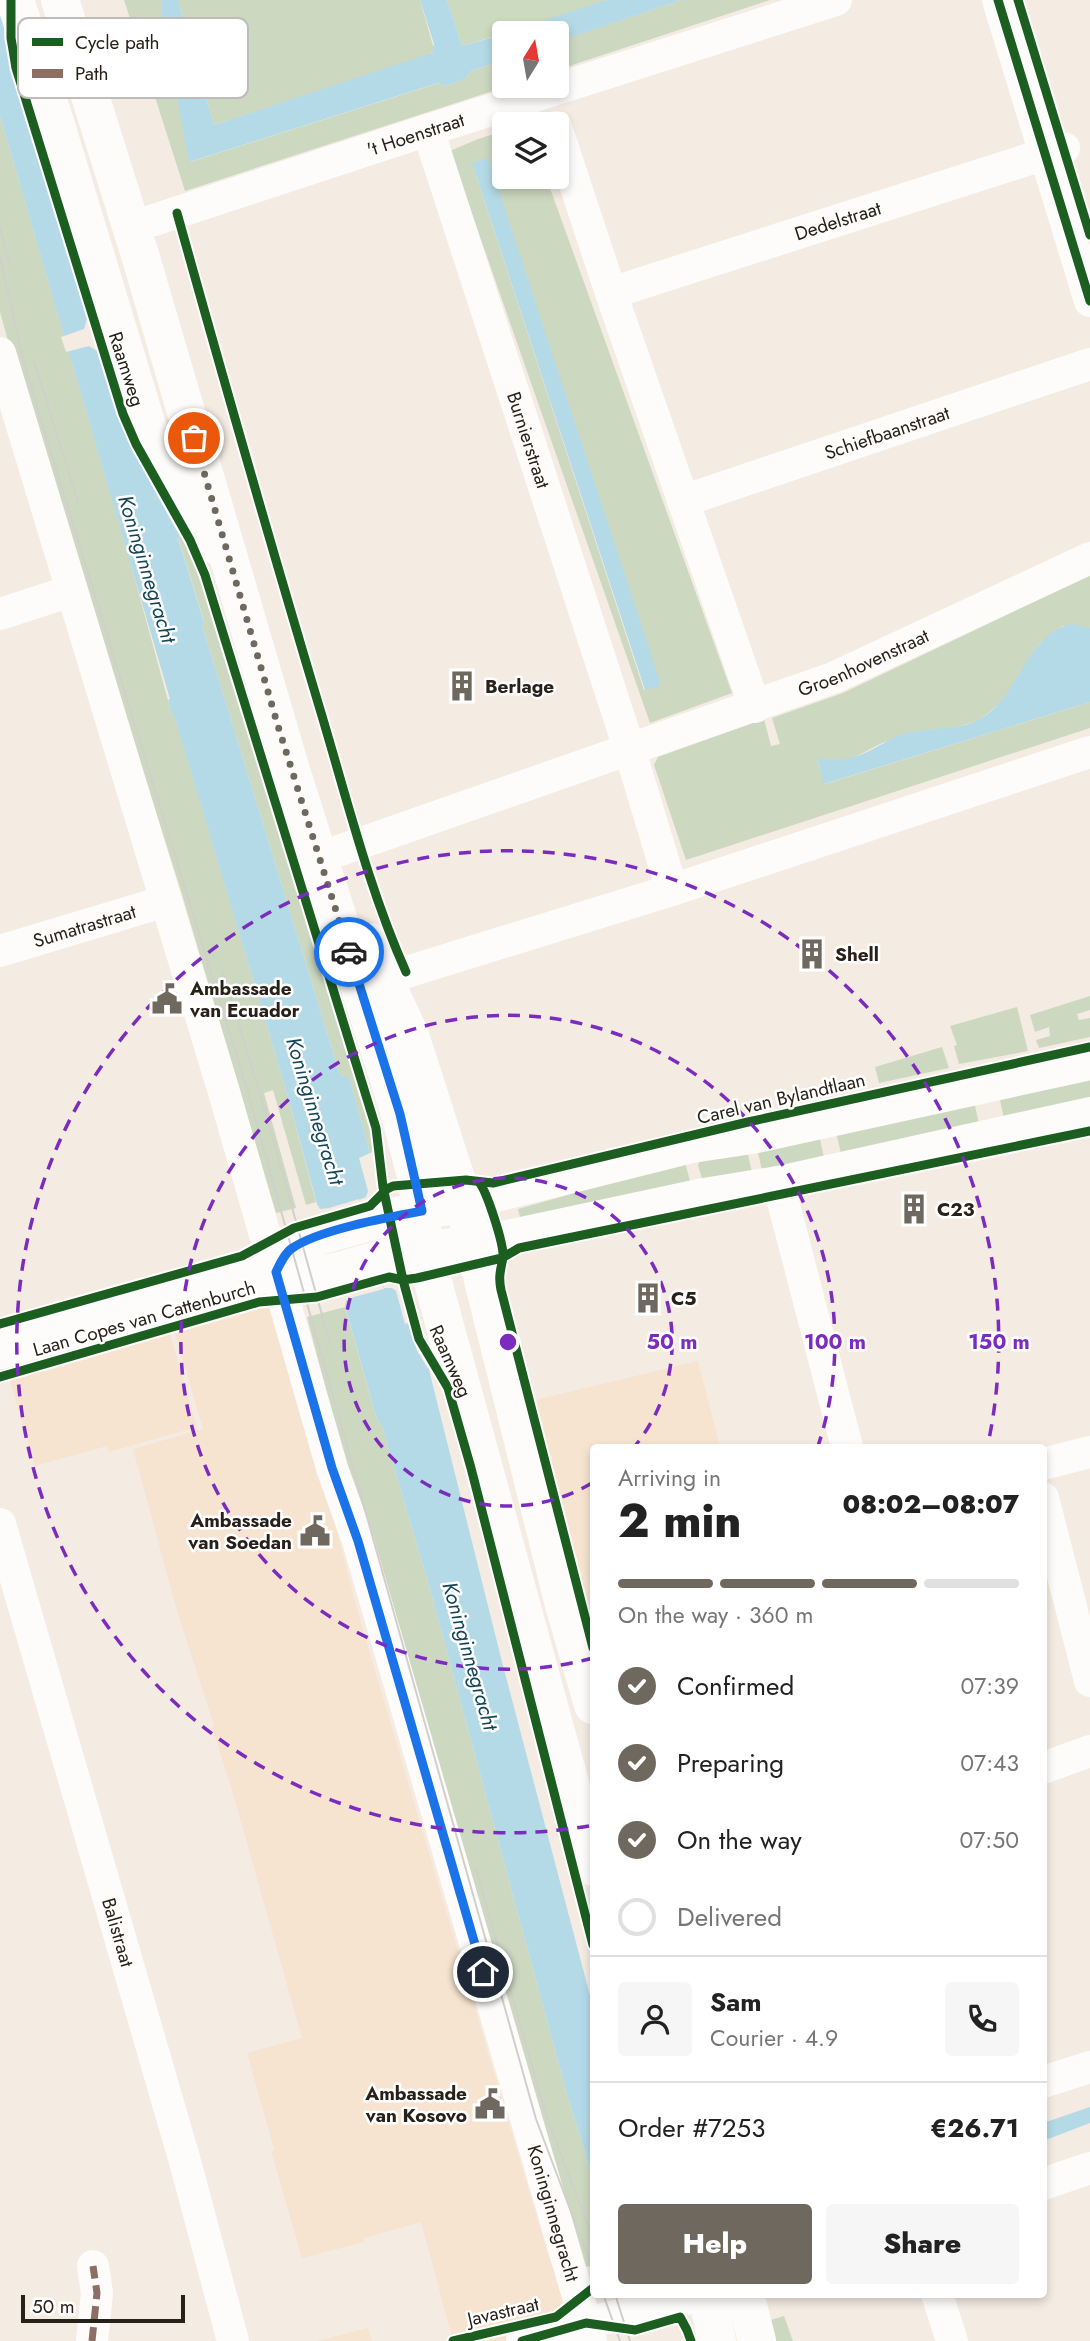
<!DOCTYPE html>
<html lang="en">
<head>
<meta charset="utf-8">
<style>
  :root { --surface:#fff; --page:#f6f6f6; --text:#222; --muted:#767676; --line:#e0e0e0; --accent:#6f685f }
  body { margin:0; font-family:Jost,sans-serif; background:var(--page); color:var(--text); height:100vh; display:flex; flex-direction:column; font-size:26px; white-space:nowrap }
  * { box-sizing:border-box; margin:0 }
  p { font-size:23px; color:var(--muted) }
  .icon { flex:none; width:38px; height:38px; fill:none; stroke:currentColor; stroke-width:2; stroke-linecap:round; stroke-linejoin:round }
  .map { position:relative; flex:1; overflow:hidden }
  .sheet { position:absolute; left:590px; top:1444px; width:457px; height:854px; display:flex; flex-direction:column; background:var(--surface); border-radius:7px; box-shadow:0 4px 10px #0003 }
  .sheet>* { flex:none }
  .needle { width:46px; rotate:11deg }
  .controls { position:absolute; left:492px; top:21px; display:grid; gap:14px }
  .controls a { display:grid; place-items:center; width:77px; height:77px; border-radius:7px; background:var(--surface); box-shadow:0 4px 10px #0003; font-size:35px }
  .scale { position:absolute; left:21px; bottom:18px; width:164px; box-sizing:border-box; padding-left:7px; border:4px solid #282119; border-top:0; font-size:19px; line-height:24px; white-space:nowrap; color:#282119; -webkit-text-stroke:5px #fff; paint-order:stroke }
  .pin { position:absolute; display:grid; place-items:center; width:60px; height:60px; color:#fff; margin:-30px; border:4px solid #fff; border-radius:50%; box-shadow:0 2px 7px #0007 }
  .courier { position:absolute; display:grid; place-items:center; width:70px; height:70px; margin:-35px; border:5px solid #1a73e8; border-radius:50%; background:#fff; color:#222; box-shadow:0 2px 9px #0007 }
  .summary em { font-style:normal; font-weight:800 }
  .summary div { display:flex; flex-direction:column-reverse }
  .summary { display:flex; align-items:center; justify-content:space-between; height:119px; padding:0 28px }
  h1 { font-size:46px; font-weight:800; line-height:52px }
  .bar { display:grid; grid-template-columns:repeat(4,1fr); gap:10px 7px; align-content:center; height:84px; padding:0 28px }
  .bar i { height:9px; border-radius:5px; background:var(--line) }
  .bar .on { background:var(--accent) }
  .bar p { grid-column:span 4 }
  .line { display:flex; align-items:center; gap:18px; padding:0 28px; border-top:2px solid var(--line) }
  .line div { flex:1 }
  .round { display:grid; place-items:center; flex:none; width:74px; height:74px; border-radius:7px; background:var(--page) }
  ol { padding:0 28px; list-style:none }
  li { display:flex; align-items:center; gap:21px; height:77px }
  li p { margin-inline-start:auto }
  li .icon { padding:7px; border-radius:50%; background:var(--accent); color:#fff; stroke-width:4 }
  li:last-child { color:var(--muted) }
  li i { width:38px; height:38px; border:4px solid var(--line); border-radius:50% }
  .primary-button { display:flex; gap:14px; margin-top:auto; padding:14px 28px }
  .primary-button a { flex:1; height:80px; border-radius:7px; background:var(--accent); color:#fff; font-size:28px; font-weight:800; line-height:80px; text-align:center }
  .primary-button a+a { background:var(--page); color:var(--text) }
  .map>svg:first-child { display:block }
  .built { fill:#f6e4d0 }
  .green { fill:#ccd9c0; fill-rule:evenodd }
  .forest { fill:#ccdabf }
  .water { fill:#b3dae6 }
  .pier { fill:#f4ebe2 }
  .lines { fill:none; stroke-linecap:round; stroke-linejoin:round }
  .minor { stroke:#fdfcfb; stroke-width:32 }
  .major { stroke:#fdfcfb; stroke-width:38 }
  .tram { stroke:#d1cfcc; stroke-width:2 }
  .quiet { stroke:#8d6e63; stroke-width:7; stroke-dasharray:14 7; stroke-linecap:butt }
  .cycleway-casing { stroke:#fff; stroke-width:13 }
  .cycleway { stroke:#1b5e20; stroke-width:9 }
  .done { stroke:#6f685f; stroke-width:7; stroke-dasharray:0 12.6 }
  .route { stroke:#1a73e8; stroke-width:9 }
  .ring { fill:none; stroke:#7b2cbf; stroke-width:3.5; stroke-dasharray:12 9 }
  .labels { text-anchor:middle; stroke-width:5; stroke-linejoin:round; paint-order:stroke }
  .street-label { font-size:19px; fill:#282119; stroke:#fff }
  .poi-label { font-size:19px; font-weight:bold; fill:#282119; stroke:#fff; text-anchor:start }
  .water-label { font-size:21px; font-style:italic; fill:#134556; stroke:#fff }
  .key { fill:#fff; stroke:#bebcba; stroke-width:2 }
  .key-label { font-size:19px; fill:#282119 }
  .centre { fill:#7b2cbf; stroke:#fff; stroke-width:3.5 }
  .ring-label { font-size:21px; text-anchor:middle; font-weight:bold; fill:#7b2cbf; stroke:#fff; stroke-width:5; stroke-linejoin:round; paint-order:stroke }
</style>
</head>
<body>
<div class="map">
<svg width="1090" height="2341" viewBox="0 0 1090 2341">
  <rect width="100%" height="100%" fill="#f4ebe2"/>
  <!-- built -->
  <path class="built" d="M268 1304 278 1315 285 1333 361 1623 548 2255 564 2293 562 2308 552 2332 566 2341H453L421 2222 364 2238V2242L302 2258 271 2151 274 2149 247 2053 302 2038 234 1797 212 1727 214 1725 177 1611 133 1449 203 1429 174 1330Z
    M169 1331 197 1427 109 1452 107 1446 35 1466 8 1374Z
    M698 1361 720 1447H593V1634L531 1401Z
    M368 2328 372 2341H317Z"/>
  <!-- green -->
  <path class="green" d="M124 0H162L190 162 439 83 446 86 465 79 471 71 504 60V86H508L185 191Z
    M178 0H420L434 49 430 55 214 125Z
    M681 0H770L557 70 556 42Z
    M0 116 128 554 172 715 174 714 287 1093 316 1202 306 1205 273 1090 264 1093 296 1208 276 1213 181 891 15 366 0 312Z
    M504 131V177H546L732 693 650 723 450 151 478 139ZM472 163 661 685H660L644 690Z
    M184 535 201 575 215 616 375 1136 376 1152 370 1153 349 1078 343 1077 339 1072 202 625 204 621 178 537Z
    M1090 575V628L1063 626 1040 643 1004 700 978 721 946 730 918 731 882 743 855 757 843 760 817 759 825 784 1090 702V728L686 860 654 765 658 757 764 719 771 746 780 744 772 718 843 693Z
    M1090 996V1010L1077 1014 1079 1020 1090 1018V1037L1039 1048 1036 1040 1050 1036 1049 1027 1035 1032 1030 1015Z
    M1017 1007 1028 1051 959 1064 954 1046 957 1045 950 1026Z
    M942 1047 949 1068 879 1083 875 1067Z
    M1090 1071V1105L1005 1123 998 1091Z
    M973 1096 980 1129 842 1158 835 1127Z
    M818 1130 825 1162 763 1175 756 1144Z
    M746 1146 753 1177 703 1182 698 1165 702 1156Z
    M685 1162 692 1189 522 1225 518 1209Z
    M345 1307 377 1420 382 1426 430 1589 568 2098 593 2178V2266L581 2267 340 1443 307 1317Z
    M784 2316 793 2341H776L771 2320Z"/>
  <!-- forest -->
  <path class="forest" d="M447 0H607L581 10 462 46Z"/>
  <!-- water -->
  <path class="water" d="M0 0 145 449 174 526 180 536 178 538 204 622 202 625 339 1072 343 1077H349L370 1153 359 1158 368 1191 366 1197 359 1200 384 1288H392L396 1291 405 1324 409 1323 417 1351 429 1370 501 1658 593 2007V2178L568 2098 430 1589 382 1426 377 1420 345 1306 346 1301 354 1297 331 1218 329 1208 320 1209 317 1204 287 1093 174 715H172L168 700 170 699 0 116Z
    M162 0H178L214 125 432 53 434 44 420 0H447L462 46 504 34V60L471 71 465 79 446 86 438 83 189 162 162 16Z
    M607 0H681L557 42 556 33H505Z
    M488 158 661 685 645 690 472 163Z
    M1072 624 1090 628V702L824 784 817 758C826 759 835 760 844 759 867 757 886 738 908 733 937 726 965 733 990 712 1021 687 1030 632 1072 624Z
    M1090 2107V2123L1043 2141V2123Z"/>
  <!-- pier -->
  <path class="pier" d="M4 5 145 449 174 526 130 445 117 415 97 351 89 346 66 352 61 337 84 329 87 319 11 70 4 38Z
    M359 1199 384 1289 354 1297 329 1208Z
    M634 2294H660L672 2334 676 2336 659 2341H648Z"/>
  <g class="lines">
    <!-- minor -->
    <g class="minor">
      <path d="M998 0 1090 301"/>
      <path d="M556 127 611 293 755 707"/>
      <path id="s1" d="M428 130 630 751 672 890"/>
      <path id="s2" d="M154 220 428 130 836 0"/>
      <path id="s3" d="M611 293 1064 148"/>
      <path id="s4" d="M0 353 224 1092 332 1468 358 1541 591 2341"/>
      <path id="s5" d="M683 501 1090 364"/>
      <path d="M0 614 71 591"/>
      <path id="s6" d="M341 850 833 678 1090 558"/>
      <path id="s7" d="M0 951 166 901"/>
      <path d="M384 979 672 890 1090 752"/>
      <path d="M778 1182 847 1447"/>
      <path d="M464 1204 692 1147 752 1138 1090 1064"/>
      <path d="M474 1243 704 1194 778 1182 1090 1113"/>
      <path d="M1043 1464 1090 1452"/>
      <path d="M1043 1498 1090 1681"/>
      <path id="s8" d="M0 1524 186 2165 233 2341"/>
      <path d="M1043 1768 1090 1751"/>
      <path d="M1043 2082 1090 2067"/>
      <path d="M1043 2184 1090 2168"/>
      <path d="M937 2294 952 2341"/>
      <path d="M92 2341 97 2293 93 2266"/>
      <path d="M522 2341 586 2323 708 2294"/>
    </g>
    <!-- major -->
    <path class="major" d="M15 0 55 122 147 426C164 473 186 512 220 548
      M60 0 141 258 290 767 400 1114 417 1180 424 1245 431 1275 593 1867
      M370 942 382 975 410 1035 464 1204 563 1601 593 1705
      M276 1271 288 1250 319 1236 381 1219 448 1206
      M0 1350 276 1271 296 1278 306 1277 335 1272 403 1253 451 1247
      M707 2294 717 2341
      M745 2294 757 2341"/>
    <!-- tram -->
    <path class="tram" d="M0 227 10 266
      M0 257 22 355 40 417 244 1079 536 2119 593 2270
      M34 361 78 502
      M223 973 264 1107 329 1340
      M476 1869 546 2115 593 2239
      M603 2294 620 2341
      M615 2294 630 2341"/>
    <!-- quiet -->
    <path class="quiet" d="M92 2341 97 2293 93 2266"/>
    <!-- cycleway casing -->
    <g class="cycleway-casing">
      <path id="cycleway" d="M11 0V38L16 68 123 414 136 444 190 540 205 575 376 1128 383 1187 403 1280 419 1339 448 1388 471 1468 593 1945
        M998 0 1090 301
        M1018 0 1090 235
        M177 213C223 378 270 542 319 706 346 795 368 887 406 972
        M479 1182C487 1192 504 1244 503 1257 501 1270 498 1275 501 1290L593 1648
        M0 1324 242 1256 294 1228 370 1206 387 1189 393 1186 466 1180 493 1183 748 1122 1090 1047
        M0 1377 259 1302 317 1297 389 1277 403 1280 417 1278 502 1258 519 1248 1090 1131
        M453 2341 556 2317 593 2288
        M522 2341 586 2323 635 2330 680 2317 687 2330 691 2341"/>
    </g>
    <!-- cycleway -->
    <use href="#cycleway" class="cycleway"/>
  </g>
  <g class="lines">
    <!-- done -->
    <path class="done" d="M194 438 278 726 349 952"/>
    <!-- route -->
    <path class="route" d="M349 952 400 1114 422 1211C389 1217 317 1230 291 1249 284 1254 280 1264 276 1272L332 1468 358 1541 483 1972"/>
  </g>
  <!-- distance rings -->
  <g class="ring">
    <path d="M592 1483A164 164 0 1 1 635 1446"/>
    <path d="M593 1658A327 327 0 1 1 818 1446"/>
    <path d="M589 1826A491 491 0 1 1 988 1444"/>
  </g>
  <!-- icons -->
  <defs>
    <g id="building-bare" transform="scale(2.415)"><path d="M-4-6H4V6H1V3H-1V6H-4ZM-2.5-4.3h1.7v1.8h-1.7ZM.8-4.3h1.7v1.8H.8ZM-2.5-1h1.7V.8h-1.7ZM.8-1h1.7V.8H.8Z" fill="#6f685f" stroke="#fff" stroke-width="2.5" paint-order="stroke"/></g>
    <g id="civic-bare" transform="scale(2.415)"><path d="M-.6-6.5H3V-4.5H.6V-3L4-1V1h2V6H-6V1h2V-1L-.6-3ZM-1.2 2.5V6h2.4V2.5Z" fill="#6f685f" stroke="#fff" stroke-width="2.5" paint-order="stroke"/></g>
  </defs>
  <g fill-rule="evenodd">
    <use href="#building-bare" x="462" y="686"/>
    <use href="#building-bare" x="812" y="954"/>
    <use href="#civic-bare" x="167" y="999"/>
    <use href="#building-bare" x="914" y="1209"/>
    <use href="#building-bare" x="648" y="1298"/>
    <use href="#civic-bare" x="315" y="1531"/>
    <use href="#civic-bare" x="490" y="2104"/>
  </g>
  <g class="labels">
    <!-- street labels -->
    <g class="street-label">
      <text dy="7" stroke="none"><textPath href="#s2" startOffset="275">'t Hoenstraat</textPath></text>
      <text dy="7" stroke="none"><textPath href="#s3" startOffset="238">Dedelstraat</textPath></text>
      <text transform="translate(127 369) rotate(72)" y="7">Raamweg</text>
      <text dy="7" stroke="none"><textPath href="#s5" startOffset="215">Schiefbaanstraat</textPath></text>
      <text dy="7" stroke="none"><textPath href="#s1" startOffset="326">Burnierstraat</textPath></text>
      <text dy="7" stroke="none"><textPath href="#s6" startOffset="555">Groenhovenstraat</textPath></text>
      <text dy="7" stroke="none"><textPath href="#s7" startOffset="88">Sumatrastraat</textPath></text>
      <text transform="translate(781 1098) rotate(-13)" y="7">Carel van Bylandtlaan</text>
      <text transform="translate(144 1318) rotate(-16)" y="7">Laan Copes van Cattenburch</text>
      <text transform="translate(451 1361) rotate(66)" y="7">Raamweg</text>
      <text dy="7" stroke="none"><textPath href="#s8" startOffset="425">Balistraat</textPath></text>
      <text dy="7" stroke="none"><textPath href="#s4" startOffset="1941">Koninginnegracht</textPath></text>
      <text transform="translate(503 2311) rotate(-13)" y="7">Javastraat</text>
    </g>
    <!-- poi labels -->
    <g class="poi-label">
      <text x="485" y="693">Berlage</text>
      <text x="835" y="961">Shell</text>
      <text x="190" y="995">Ambassade<tspan x="190" dy="22">van Ecuador</tspan></text>
      <text x="937" y="1216">C23</text>
      <text x="671" y="1305">C5</text>
      <text x="292" y="1527" text-anchor="end">Ambassade<tspan x="292" dy="22">van Soedan</tspan></text>
      <text x="467" y="2100" text-anchor="end">Ambassade<tspan x="467" dy="22">van Kosovo</tspan></text>
    </g>
    <!-- water labels -->
    <g class="water-label">
      <text transform="translate(147 569) rotate(73)" y="7">Koninginnegracht</text>
      <text transform="translate(315 1111) rotate(73)" y="7">Koninginnegracht</text>
      <text transform="translate(470 1656) rotate(74)" y="7">Koninginnegracht</text>
    </g>
  </g>
  <!-- legend -->
  <rect x="18" y="18" width="230" height="80" rx="10" class="key"/>
  <rect x="32" y="38" width="31" height="8" fill="#1b5e20"/>
  <rect x="32" y="69" width="31" height="9" fill="#8d6e63"/>
  <g class="key-label">
    <text x="75" y="49">Cycle path</text>
    <text x="75" y="80">Path</text>
  </g>
  <circle cx="508" cy="1342" r="10" class="centre"/>
  <g class="ring-label">
    <text x="672" y="1349">50 m</text>
    <text x="835" y="1349">100 m</text>
    <text x="999" y="1349">150 m</text>
  </g>
</svg>
<div class="controls">
<a><svg class="needle" viewBox="-14 -14 28 28"><path d="M0-13l5 13h-10z" fill="#e53935"/><path d="M0 13l5-13h-10z" fill="#767676"/></svg></a>
<a><svg class="icon" aria-label="layers" viewBox="0 0 24 24"><path d="M12 4l9 5-9 5-9-5zM3 14l9 5 9-5"/></svg></a>
</div>
<div class="scale">50 m</div>
<div class="pin" style="left:194px;top:438px;background:#ea580c"><svg class="icon" aria-label="bag" viewBox="0 0 24 24"><path d="M5 8h14l-1 12H6zM9 8a3 3 0 0 1 6 0"/></svg></div>
<div class="pin" style="left:483px;top:1972px;background:#1f2937"><svg class="icon" aria-label="home" viewBox="0 0 24 24"><path d="M3 11l9-7 9 7M6 9v11h12V9"/></svg></div>
<div class="courier" style="left:349px;top:952px"><svg class="icon" aria-label="car" viewBox="0 0 24 24"><path d="M5 17H2v-5l4-1 3-4h7l3 4 3 1v5h-3M9 17h6M6 11h13"/><circle cx="7" cy="17" r="2"/><circle cx="17" cy="17" r="2"/></svg></div>
<section class="sheet">
<div class="summary"><div><h1>2 min</h1><p>Arriving in</p></div><em>08:02–08:07</em></div>
<div class="bar"><i class="on"></i><i class="on"></i><i class="on"></i><i></i><p>On the way · 360 m</p></div>
<ol>
<li><svg class="icon" aria-label="check" viewBox="0 0 24 24"><path d="M5 12l5 5 9-10"/></svg>Confirmed<p>07:39</p></li>
<li><svg class="icon" aria-label="check" viewBox="0 0 24 24"><path d="M5 12l5 5 9-10"/></svg>Preparing<p>07:43</p></li>
<li><svg class="icon" aria-label="check" viewBox="0 0 24 24"><path d="M5 12l5 5 9-10"/></svg>On the way<p>07:50</p></li>
<li><i></i>Delivered</li>
</ol>
<div class="line" style="height:126px"><a class="round"><svg class="icon" aria-label="person" viewBox="0 0 24 24"><circle cx="12" cy="8" r="4"/><path d="M4 21q1-7 8-7t8 7"/></svg></a><div><b>Sam</b><p>Courier · 4.9</p></div><a class="round"><svg class="icon" aria-label="phone" viewBox="0 0 24 24"><path d="M5 4h4l2 5-3 2q2 4 5 5l2-3 5 2v4C11 20 4 13 5 4z"/></svg></a></div>
<div class="line" style="height:91px"><div>Order #7253</div><b>€26.71</b></div>
<div class="primary-button"><a>Help</a><a>Share</a></div>
</section>
</div>
</body>
</html>
